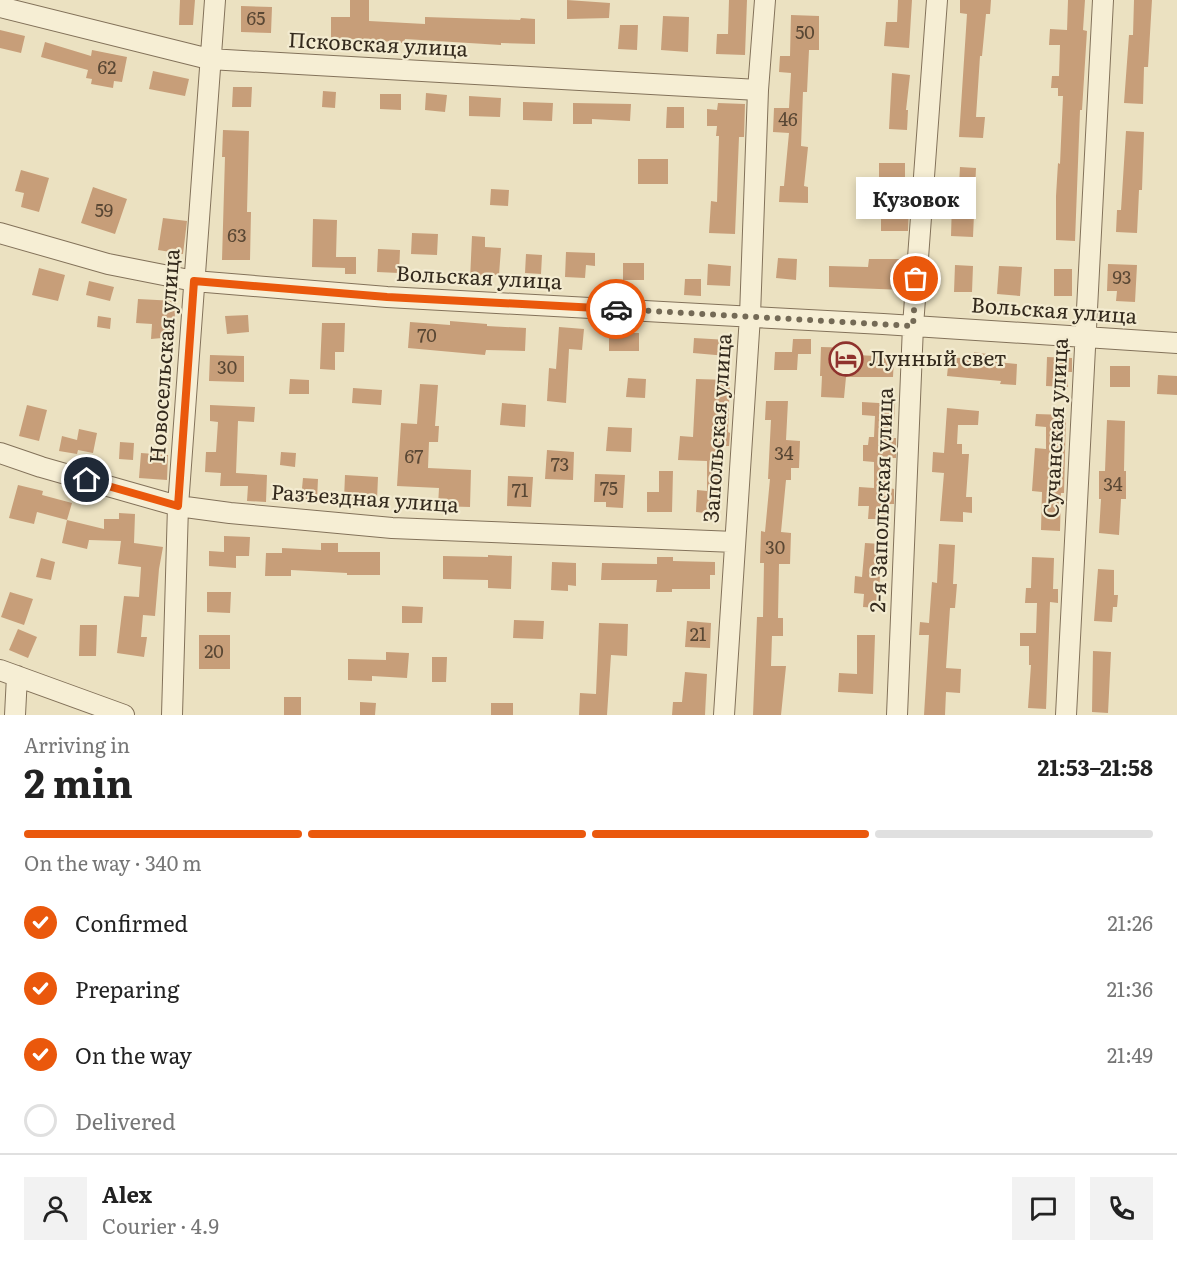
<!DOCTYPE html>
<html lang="en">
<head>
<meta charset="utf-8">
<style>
  :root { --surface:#fff; --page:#f2f2f2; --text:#222; --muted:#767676; --line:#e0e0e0; --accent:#ea580c }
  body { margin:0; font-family:Literata,serif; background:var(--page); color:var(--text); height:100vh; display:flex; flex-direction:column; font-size:22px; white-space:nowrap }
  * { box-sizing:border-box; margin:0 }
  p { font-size:20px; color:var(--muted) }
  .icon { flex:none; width:33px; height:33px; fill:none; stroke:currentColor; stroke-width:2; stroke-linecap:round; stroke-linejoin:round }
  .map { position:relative; height:715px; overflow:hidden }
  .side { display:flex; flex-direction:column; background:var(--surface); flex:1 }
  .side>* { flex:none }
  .pin { position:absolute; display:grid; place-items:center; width:51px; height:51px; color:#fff; margin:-26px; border:3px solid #fff; border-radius:50%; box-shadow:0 2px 6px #0007 }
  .courier { position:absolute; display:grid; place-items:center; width:60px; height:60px; margin:-30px; border:4px solid #ea580c; border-radius:50%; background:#fff; color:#222; box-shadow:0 2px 8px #0007 }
  .bubble { position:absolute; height:42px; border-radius:0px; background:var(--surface); box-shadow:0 3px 9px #0003; font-size:20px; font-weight:700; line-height:42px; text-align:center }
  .summary em { font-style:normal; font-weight:700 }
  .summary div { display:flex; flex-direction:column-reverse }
  .summary { display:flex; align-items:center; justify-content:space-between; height:102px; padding:0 24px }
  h1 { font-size:39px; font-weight:700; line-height:45px }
  .bar { display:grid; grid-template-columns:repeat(4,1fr); gap:9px 6px; align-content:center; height:72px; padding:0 24px }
  .bar i { height:8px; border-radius:4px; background:var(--line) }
  .bar .selected { background:var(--accent) }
  .bar p { grid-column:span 4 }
  .line { display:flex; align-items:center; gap:15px; padding:0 24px; border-top:2px solid var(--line) }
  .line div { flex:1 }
  .round { display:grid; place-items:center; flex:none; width:63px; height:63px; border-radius:0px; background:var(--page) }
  ol { padding:0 24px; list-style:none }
  li { display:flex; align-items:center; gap:18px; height:66px }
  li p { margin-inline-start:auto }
  li .icon { padding:6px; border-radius:50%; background:var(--accent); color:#fff; stroke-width:4 }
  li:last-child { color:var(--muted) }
  li i { width:33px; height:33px; border:3px solid var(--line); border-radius:50% }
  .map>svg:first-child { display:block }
  .building { fill:#c79e79 }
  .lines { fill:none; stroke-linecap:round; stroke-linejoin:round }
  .minor-casing { stroke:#83725a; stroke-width:22 }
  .minor { stroke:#f6eed4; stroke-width:20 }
  .done { stroke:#746a56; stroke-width:6; stroke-dasharray:0 10.8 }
  .route { stroke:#ea580c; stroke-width:8 }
  .labels { text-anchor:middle; stroke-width:4.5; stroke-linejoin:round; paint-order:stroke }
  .number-label { font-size:18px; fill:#594734 }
  .street-label { font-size:21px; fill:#342a1d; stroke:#f3ebd0 }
  .poi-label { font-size:21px; fill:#342a1d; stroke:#f3ebd0; text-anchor:start }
</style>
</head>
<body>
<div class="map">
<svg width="1177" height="715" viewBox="0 0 1177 715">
  <rect width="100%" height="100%" fill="#ebe1c1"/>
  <!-- building -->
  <path class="building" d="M180 0H195L193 25H179Z
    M350 0H369V21L425 24V17L520 20 521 18 535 19V44L501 43V45L405 39 404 43 369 40V43H358V39L331 40V17H350Z
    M567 0 610 3 609 18 567 19Z
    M729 0H747L745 55 716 54 717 34H728Z
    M898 0H912L909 48 884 46 886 22H897Z
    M960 0H991L990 14H986L982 56H980L976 117H985L983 138 959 137 967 14 960 13Z
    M1068 0H1085L1083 30 1087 31 1082 110H1080L1075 241 1056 240V196L1058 163 1060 164 1063 96H1058V88H1051L1052 76H1059L1060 45H1049L1050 29 1067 30Z
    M1134 0H1152L1148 67H1144L1143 104 1124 103 1129 35H1133Z
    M241 6 272 7 271 33 241 32Z
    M791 15 819 16V50H809L807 92H803L801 146 808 147 804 186 808 187V203L779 202 780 186H784L789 133 773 132 774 108H789L791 73 779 72 780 56H790Z
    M663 16 689 17 688 52 661 50Z
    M620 25H638L637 50 618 49Z
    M0 30 25 36 21 53 0 48Z
    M45 42 91 56 92 50 127 57 122 82 114 81 113 88 91 84 92 79 86 78 88 70 41 57Z
    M153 71 189 79 185 96 149 89Z
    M892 73 910 75 906 110H908L907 130 889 129Z
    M233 87H252L251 107H232Z
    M323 91 336 92 335 108 322 107Z
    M426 93 447 95 445 112 425 110Z
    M380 94H401V110L380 109Z
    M469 96 501 98 500 117 469 116Z
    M523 102 553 103 552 121 523 120Z
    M573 103 631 104 630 121 592 119V124H573Z
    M718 103 745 104 744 137H739L735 234 709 233 711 201 717 202 719 136H716L717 126H707V109L717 110Z
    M667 107H684V128H666Z
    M223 130 249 131 247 212H251L250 260H222L225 157H222Z
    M1126 131 1144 132 1142 190H1139L1137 233 1116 232 1117 210H1121Z
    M638 159H668V184H638Z
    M879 163H905V185H879Z
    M960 167 976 168 973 237 951 236 952 202H958Z
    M21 170 49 178 39 212 21 207 24 193 15 191Z
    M93 187 127 199 115 234 81 223Z
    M491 189 509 190 508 206 490 205Z
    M881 206 909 207 908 231H881Z
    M163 218 187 221 183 254 158 250Z
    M313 219 337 220 336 257H356V274H345V268L312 267Z
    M412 233 438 234 437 255 411 254Z
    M472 236 485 237V247L501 248 499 275 483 274 482 280H470Z
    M378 249 400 250 399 273 377 272Z
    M566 252 595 253V266L586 265 585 278 565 277Z
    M526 254 542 255 541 274 525 273Z
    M778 258 797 259 796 280 776 278Z
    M869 259H899V270H905L904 290 829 287V266L868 267Z
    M623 263H644V280H623Z
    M708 264 731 266 730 286 707 285Z
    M1108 264 1137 265 1135 302 1116 301 1117 291H1107Z
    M955 265 973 266 972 292H954Z
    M999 266 1022 267 1020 296 997 294Z
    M39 268 65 275 58 301 32 295Z
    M1054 269H1072V296H1054Z
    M685 279H701V296L684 295Z
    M89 281 114 287 110 301 86 295Z
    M138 299 176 301 173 337 151 339 152 324 136 323Z
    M248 315 249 332 227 334 225 316Z
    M98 316 111 318 110 329 97 327Z
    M450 321 487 324V326L526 328 525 351 486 350 485 355 408 348 410 322 450 325Z
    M322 323H345L344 352H335V370L320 369Z
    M559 327 584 329 582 350 569 349 566 403 547 401 549 368 556 369Z
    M609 333H639V351H609Z
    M694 338 728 340 727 356 693 353Z
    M793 339H811V354H798L797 370H774L775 352H792Z
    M821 347 858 348 857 355 894 357 893 377H846L844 398 821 397 822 376H820Z
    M974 352 987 354 986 361 1017 364 1016 385 1000 384 1001 381 947 376 949 357 973 359Z
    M210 355 244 356V382L209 381Z
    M1047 357 1072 358V372H1068V387L1046 386Z
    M1110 366H1130V387H1110Z
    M1158 375 1177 376V395L1157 394Z
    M628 378 646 379 645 398 626 397Z
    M290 379 309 380V394H289Z
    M696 379 730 380 728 432 730 433 729 446H720L717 517H705V513L696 512 697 490 707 491V461L678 460 680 436 693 437Z
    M420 384 438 385 435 426H439L438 442H429L428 468 471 470 470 507 438 506 439 488 397 486 401 423 417 424Z
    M353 388 382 390 381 405 352 403Z
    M766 401H788L786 440 800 441 799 468H791V480H786L781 532 791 533 790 564H779L778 618H783V636H772L771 666H786L781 715H753L757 617H763L764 563H760L761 531 765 532 770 479H768L771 420H765Z
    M862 402 895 404 893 438H896V458H890L889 488 894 489V504H889L888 519H868L869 506H858L859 487 874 488V462L863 461V445H868L869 437H874L875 416 862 415Z
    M502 403 526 405 525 427 500 425Z
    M27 405 47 410 39 441 19 436Z
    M210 405 255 407 254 422 238 421 236 473 267 475 266 502 247 501 248 486H220L221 473 205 472 206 452H216L218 422 210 421Z
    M947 408 979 411 978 425H958L957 444H962V454H969L966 497H972V513L963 512V522L940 521 944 473 932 472 933 452 944 453Z
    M1036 414 1066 415 1064 493H1061L1060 531 1041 530 1042 492 1032 491 1035 448 1046 449V427L1035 426Z
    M1107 420 1125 421 1124 471H1126V499H1121L1119 535 1099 533 1101 499H1099V471H1105Z
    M608 427 632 428 631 452 606 451Z
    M79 429 97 433 93 453 78 450 77 454 59 451 62 436 77 440Z
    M120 442 134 443 133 460 119 459Z
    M547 450 574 452 573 480 545 479Z
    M281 452 296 453 295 467 280 465Z
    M141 453 168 455 167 480 139 478Z
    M659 471H673L672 512H647V492H659Z
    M595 474 625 475 623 508 606 507V502H594Z
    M345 475 378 477 377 500 344 499Z
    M508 476 533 477 531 507 507 506Z
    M303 478 318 479 317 500 301 499Z
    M18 485 43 491 42 495 72 503 67 520 37 512 34 524 9 518Z
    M119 513 135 514 134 543 163 547 159 569 155 616 143 615 141 637H147L144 657 117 653 124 596 139 597 141 567 118 564 121 541 89 540 87 549 62 543 67 520 104 529V519H119Z
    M224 536 250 537 249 556H236V568L209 566V551L224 552Z
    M321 543H338V552H380V575H347V573L291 570V576H265L266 553H282V548L321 550Z
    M865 543 882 544 878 608 863 607 864 594 854 593 855 576 862 577Z
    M939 544 955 545 953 584H957L955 608H950L946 668 961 669 960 693 946 692 945 715H924L929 635H919L920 622 929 623 932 582 937 583Z
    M488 555 512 556 511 589 488 588V580L443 579V556L488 557Z
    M657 557H673V561L715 562V575H710V589H672V592H656L657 580H601L602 563 657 564Z
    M1032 557 1054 558 1053 589H1058V603L1050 602 1046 709 1028 708 1031 665H1029V646H1020V633H1036L1037 603H1025L1026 588H1031Z
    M41 558 55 562 51 580 36 577Z
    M552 562 576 563V586L568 585V591L551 590Z
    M1098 569 1114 570V595H1118L1117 607H1113L1112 622 1094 621Z
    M10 592 33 599 24 625 1 617Z
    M207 592H231L230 613 207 612Z
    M402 606 423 607 422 623H402Z
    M514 620 544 621 543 639 513 638Z
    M687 621 711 623 710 648 685 647Z
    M599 623 628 624 627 656 611 655 607 715H579L580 693 596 694Z
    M80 625H97L96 656H79Z
    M18 629 37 637 28 658 9 650Z
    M199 635H230V669H199Z
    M857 635H875L873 694 838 692 839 673 857 674Z
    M1093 651 1111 652 1108 713 1092 712Z
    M386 652 409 653 407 678 372 676V681L348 680V659L386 660Z
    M432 657H447L446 682H432Z
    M685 672 707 674 705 715H672L673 702H682Z
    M284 697H301V715H284Z
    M360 702 376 703 375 715H360Z
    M491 703H513V715H491Z"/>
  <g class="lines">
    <!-- minor casing -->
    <g class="minor-casing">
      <path id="minor" d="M0 7 209 59 758 90
        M0 233 108 264 194 281 387 297 883 324 1177 343
        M0 453 41 467 178 506 230 513 392 528 735 542
        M0 670 124 715
        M15 715 17 676
        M172 715 178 506 215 0
        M724 715 750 316 758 90 765 0
        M897 715 913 326 937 0
        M1066 715 1103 0"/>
    </g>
    <!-- minor -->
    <use href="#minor" class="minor"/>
  </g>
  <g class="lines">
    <!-- done -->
    <path class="done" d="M616 309 913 326 916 279"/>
    <!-- route -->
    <path class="route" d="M87 480 178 506 194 281 387 297 616 309"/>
  </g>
  <!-- icons -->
  <defs>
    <g id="hotel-ring" transform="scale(1.725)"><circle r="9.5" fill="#f3ebd0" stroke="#8f322d" stroke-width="1.5"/><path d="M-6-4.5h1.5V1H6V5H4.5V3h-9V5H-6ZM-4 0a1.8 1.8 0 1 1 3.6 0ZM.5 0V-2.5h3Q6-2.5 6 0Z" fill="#8f322d"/></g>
  </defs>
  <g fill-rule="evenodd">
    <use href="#hotel-ring" x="846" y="359"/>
  </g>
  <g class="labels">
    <!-- number labels -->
    <g class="number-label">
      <text x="256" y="25">65</text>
      <text x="805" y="39">50</text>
      <text x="107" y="74">62</text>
      <text x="788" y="126">46</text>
      <text x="104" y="217">59</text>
      <text x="237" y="242">63</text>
      <text x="1122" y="284">93</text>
      <text x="427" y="342">70</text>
      <text x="227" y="374">30</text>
      <text x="784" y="460">34</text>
      <text x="414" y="463">67</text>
      <text x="560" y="471">73</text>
      <text x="1113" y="491">34</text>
      <text x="609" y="495">75</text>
      <text x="520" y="497">71</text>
      <text x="775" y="554">30</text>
      <text x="698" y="641">21</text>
      <text x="214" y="658">20</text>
    </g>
    <!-- street labels -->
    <g class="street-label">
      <text transform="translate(378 45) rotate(3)" y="7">Псковская улица</text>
      <text transform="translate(479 278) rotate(3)" y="7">Вольская улица</text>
      <text transform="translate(1054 311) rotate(4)" y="7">Вольская улица</text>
      <text transform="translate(165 356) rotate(-86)" y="7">Новосельская улица</text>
      <text transform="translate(718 428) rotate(-86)" y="7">Запольская улица</text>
      <text transform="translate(1056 428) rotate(-87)" y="7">Сучанская улица</text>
      <text transform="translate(365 499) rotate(4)" y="7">Разъездная улица</text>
      <text transform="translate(882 500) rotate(-88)" y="7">2-я Запольская улица</text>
    </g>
    <!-- poi labels -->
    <g class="poi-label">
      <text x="869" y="366">Лунный свет</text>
    </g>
  </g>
</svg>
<div class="pin" style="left:916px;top:279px;background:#ea580c"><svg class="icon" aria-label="bag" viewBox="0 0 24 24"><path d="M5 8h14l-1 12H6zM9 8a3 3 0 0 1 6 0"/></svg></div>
<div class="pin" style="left:87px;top:480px;background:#1f2937"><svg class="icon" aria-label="home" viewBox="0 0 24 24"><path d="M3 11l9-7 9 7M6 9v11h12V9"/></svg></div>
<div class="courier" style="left:616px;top:309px"><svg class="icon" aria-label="car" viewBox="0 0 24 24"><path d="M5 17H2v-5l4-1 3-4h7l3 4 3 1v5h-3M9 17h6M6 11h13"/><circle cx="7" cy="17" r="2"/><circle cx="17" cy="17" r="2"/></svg></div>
<div class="bubble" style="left:856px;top:177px;width:120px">Кузовок</div>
</div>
<section class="side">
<div class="summary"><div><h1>2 min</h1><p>Arriving in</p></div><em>21:53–21:58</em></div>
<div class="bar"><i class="selected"></i><i class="selected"></i><i class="selected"></i><i></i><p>On the way · 340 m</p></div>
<ol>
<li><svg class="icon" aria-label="check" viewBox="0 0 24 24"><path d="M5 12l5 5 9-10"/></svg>Confirmed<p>21:26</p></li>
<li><svg class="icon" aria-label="check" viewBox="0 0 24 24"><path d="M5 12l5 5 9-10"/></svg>Preparing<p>21:36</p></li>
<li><svg class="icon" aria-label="check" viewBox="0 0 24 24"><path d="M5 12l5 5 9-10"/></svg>On the way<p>21:49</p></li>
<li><i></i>Delivered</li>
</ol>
<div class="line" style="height:108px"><a class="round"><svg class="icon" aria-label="person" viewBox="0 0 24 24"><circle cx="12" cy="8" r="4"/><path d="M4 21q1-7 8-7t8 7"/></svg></a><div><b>Alex</b><p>Courier · 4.9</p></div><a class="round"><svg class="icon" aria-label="chat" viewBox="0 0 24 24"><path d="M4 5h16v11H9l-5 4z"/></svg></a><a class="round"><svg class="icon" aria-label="phone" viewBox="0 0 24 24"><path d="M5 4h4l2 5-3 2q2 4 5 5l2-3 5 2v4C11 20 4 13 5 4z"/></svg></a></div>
</section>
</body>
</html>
